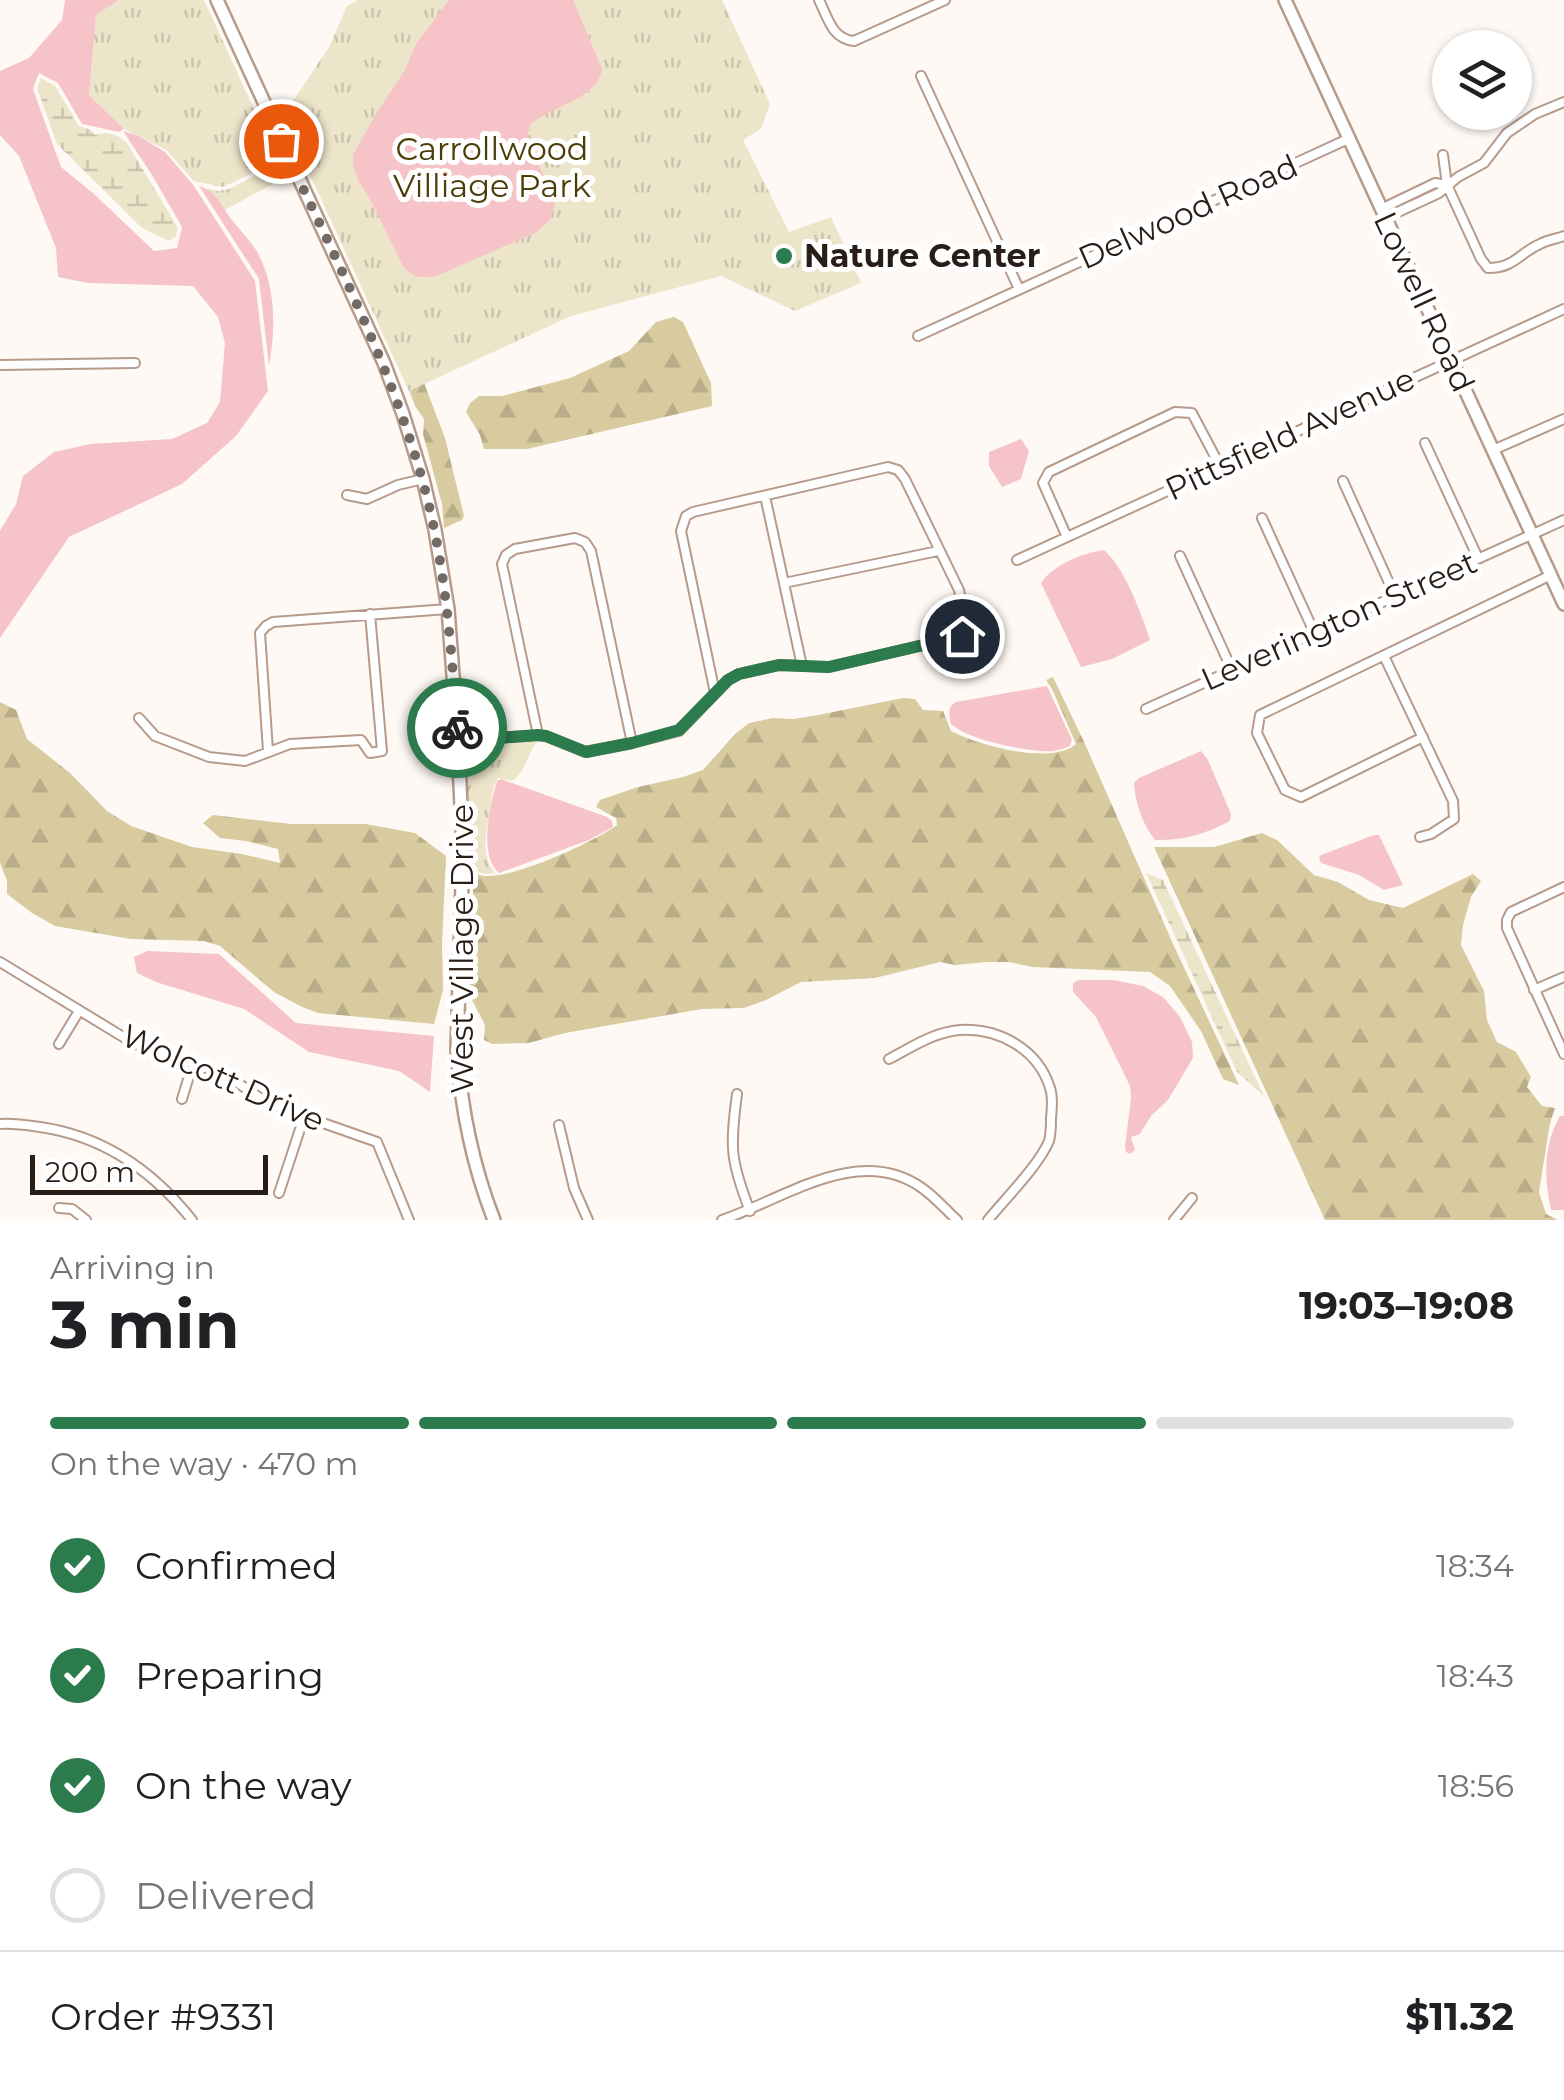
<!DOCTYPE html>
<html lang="en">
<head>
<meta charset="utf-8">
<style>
  :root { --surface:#fff; --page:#f2f2f2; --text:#202124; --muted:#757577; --line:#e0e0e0; --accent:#2c7b4c }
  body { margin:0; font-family:Montserrat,sans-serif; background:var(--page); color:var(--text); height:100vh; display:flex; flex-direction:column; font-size:38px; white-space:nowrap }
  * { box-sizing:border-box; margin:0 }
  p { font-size:32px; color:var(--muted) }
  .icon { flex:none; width:55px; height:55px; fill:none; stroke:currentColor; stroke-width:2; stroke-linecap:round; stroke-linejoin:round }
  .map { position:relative; height:1220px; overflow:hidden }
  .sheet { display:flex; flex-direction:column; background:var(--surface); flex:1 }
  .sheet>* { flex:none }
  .controls { position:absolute; left:1432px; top:30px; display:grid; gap:20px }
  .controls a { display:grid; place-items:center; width:100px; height:100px; border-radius:50%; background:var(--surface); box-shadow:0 2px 8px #0004; font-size:50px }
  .scale { position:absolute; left:30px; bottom:25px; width:238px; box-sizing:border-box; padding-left:10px; border:5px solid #281d17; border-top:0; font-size:28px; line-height:35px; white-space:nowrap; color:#281d17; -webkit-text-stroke:8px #fff; paint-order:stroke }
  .pin { position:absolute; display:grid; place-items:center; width:85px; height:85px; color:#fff; margin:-42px; border:5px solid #fff; border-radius:50%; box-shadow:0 2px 10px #0007 }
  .courier { position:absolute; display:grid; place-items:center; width:100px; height:100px; margin:-50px; border:8px solid #2c7b4c; border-radius:50%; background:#fff; color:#222; box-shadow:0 2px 12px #0007 }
  .headline em { font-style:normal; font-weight:700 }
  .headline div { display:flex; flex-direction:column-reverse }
  .headline { display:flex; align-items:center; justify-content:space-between; height:170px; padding:0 50px }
  h1 { font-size:65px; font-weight:700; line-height:75px }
  .bar { display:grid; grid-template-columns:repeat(4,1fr); gap:15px 10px; align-content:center; height:120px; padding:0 50px }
  .bar i { height:12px; border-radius:8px; background:var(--line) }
  .bar .on { background:var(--accent) }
  .bar p { grid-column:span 4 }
  .line { display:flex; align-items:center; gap:25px; padding:0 50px; border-top:2px solid var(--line) }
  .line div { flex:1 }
  ol { padding:0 50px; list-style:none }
  li { display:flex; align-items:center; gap:30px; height:110px }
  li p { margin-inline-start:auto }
  li .icon { padding:10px; border-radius:50%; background:var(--accent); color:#fff; stroke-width:4 }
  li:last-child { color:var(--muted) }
  li i { width:55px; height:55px; border:5px solid var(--line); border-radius:50% }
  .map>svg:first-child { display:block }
  .forest { fill:url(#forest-firs) }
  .wetland { fill:url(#wetland-marsh) }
  .park { fill:url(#park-tufts) }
  .water { fill:#f6c3c8 }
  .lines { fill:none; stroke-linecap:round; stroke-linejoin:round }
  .street-casing { stroke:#b69b8b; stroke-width:12 }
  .secondary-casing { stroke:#b69b8b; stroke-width:16 }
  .street { stroke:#fff; stroke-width:8 }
  .secondary { stroke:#fff; stroke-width:11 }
  .done { stroke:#736a65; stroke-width:10; stroke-dasharray:0 18 }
  .route { stroke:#2c7b4c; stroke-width:12 }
  .poi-dot { fill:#2c7b4c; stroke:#fff; stroke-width:4 }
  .labels { text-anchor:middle; stroke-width:10; stroke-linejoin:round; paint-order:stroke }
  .park-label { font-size:32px; fill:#4c3d07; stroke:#fff }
  .street-label { font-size:32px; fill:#281d17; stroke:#fff }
  .poi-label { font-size:32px; font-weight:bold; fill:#281d17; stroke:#fff; text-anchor:start }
</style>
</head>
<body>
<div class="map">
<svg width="1564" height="1220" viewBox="0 0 1564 1220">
  <defs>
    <pattern id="forest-firs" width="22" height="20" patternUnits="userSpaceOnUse" patternTransform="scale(2.5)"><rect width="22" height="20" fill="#d8cba0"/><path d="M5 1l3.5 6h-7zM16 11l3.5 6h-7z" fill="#b9ae89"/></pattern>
    <pattern id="wetland-marsh" width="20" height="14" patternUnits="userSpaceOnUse" patternTransform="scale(2.5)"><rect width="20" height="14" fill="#ede5ca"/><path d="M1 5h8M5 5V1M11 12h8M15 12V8" fill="none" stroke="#cbc4ad"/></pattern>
    <pattern id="park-tufts" width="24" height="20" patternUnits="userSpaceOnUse" patternTransform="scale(2.5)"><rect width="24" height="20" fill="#ede5ca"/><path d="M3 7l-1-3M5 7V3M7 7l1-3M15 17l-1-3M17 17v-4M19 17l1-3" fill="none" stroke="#cbc4ad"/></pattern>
  </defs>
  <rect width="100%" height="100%" fill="#fff9f5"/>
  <!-- forest -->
  <path class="forest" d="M674 317 683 322 711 383 712 406 527 449H484L480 435 466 412 470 403 479 396H502L570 378 629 351 656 322Z
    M396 355 416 362 445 438 464 516 462 520 444 528 442 504 423 434 424 419 415 406Z
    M1053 677 1085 744 1174 946 1239 1085 1223 1079 1201 1031 1170 986 1150 972 1032 967 1009 962H987L955 965 940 962 875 978 801 982 766 1000 744 1008 702 1009 565 1033 529 1043 492 1044 484 1040 485 1025 470 996 466 958 473 897V872C480 875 480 876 488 876 519 876 592 843 617 825L616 818 596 807 600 800 638 787 683 777 703 770 735 734 749 723 773 718 794 719 818 715 903 698 915 699 923 710 943 711 951 731C978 745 1051 766 1076 744L1052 689 1046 680Z
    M0 702 16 710 27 739 70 773 107 811 131 826 192 847 242 854 280 863 278 849 246 841 220 838 203 823 213 815 291 824H366L415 833 446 856 442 944 443 990 434 1024 318 1013 302 1007 274 992 220 946 204 941 131 939 55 926 32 913 7 894V881L0 863Z
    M1262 833 1277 840 1314 875 1338 882 1369 900 1403 908 1473 874 1481 881 1471 897 1463 925 1461 945 1484 991 1487 1020 1497 1042 1516 1052 1531 1077 1527 1087 1542 1106 1555 1108 1550 1123 1539 1192 1546 1214 1558 1220H1325L1154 847H1214Z"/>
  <!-- wetland -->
  <path class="wetland" d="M41 78 55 86 79 126 91 130 95 135C107 131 118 134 127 143L178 228 176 236 169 241 142 228 57 144 37 88Z
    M1146 873 1163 880 1267 1103 1263 1095 1237 1072Z"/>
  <!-- park -->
  <path class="park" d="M119 0H204L278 161 223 187 194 181 166 150 124 129 89 95 96 14Z
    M358 0H722L770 104 761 129 743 140 789 232 831 217 861 283 795 311 721 276 571 316 409 391 283 116 329 47 347 6Z
    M250 90 289 175 225 210 206 188 217 191 229 189 282 162Z
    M530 740 537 742C527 753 526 773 512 781L498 778C492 788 492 798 490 809 487 832 479 854 495 873L485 874 468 869 467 749 475 744Z"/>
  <!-- water -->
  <path class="water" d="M65 0H119L96 15 89 95 124 129 119 132 82 124 58 83 39 73 33 89 61 167 94 194 154 251 177 248 182 227 152 175 123 131 137 135 165 152 194 186 255 281 268 391 236 436 182 484 69 537 0 638V531L16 504 23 476 54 452 91 444 172 439 207 423 220 402 225 343 218 317 193 286 88 283 58 277 56 248 19 156 0 135V71L29 58 62 20Z
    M449 0H573L602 69C598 99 552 106 531 124L528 134 529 140 555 204 551 219 537 232 434 277H417L406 270 402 264 371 201 358 180 353 165V155L376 114 405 70 416 44Z
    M199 186C215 190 222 206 231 219 239 229 249 239 256 250 276 284 276 328 269 366L259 279Z
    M1021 439 1029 451 1021 479 1002 487 989 466V452Z
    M1104 550C1125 568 1141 613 1150 640L1112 659 1081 667 1041 583C1053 565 1082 553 1104 550Z
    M1047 686 1072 740 1070 746C1065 748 1060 750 1054 751 1030 753 968 740 951 724 949 714 947 707 956 702Z
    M1201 751 1208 760 1231 814 1230 821C1203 835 1185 840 1155 840 1143 825 1135 803 1134 783L1139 778Z
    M501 779 607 817 612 821 613 827 589 840 499 873C478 855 490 805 497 781Z
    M1374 835H1379L1403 885 1384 890 1359 875 1321 863 1319 858 1321 855Z
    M147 951 219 954 296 1023 434 1036 430 1092 399 1071 309 1052 244 1009 156 982 137 973 134 957Z
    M1079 980H1113L1143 986 1163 997 1180 1017 1192 1042 1193 1058 1168 1100 1151 1116 1140 1134 1131 1137 1135 1150 1130 1154 1126 1152 1125 1147 1131 1098 1130 1086 1096 1017 1073 992V983Z
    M1560 1116H1564V1210H1551C1544 1178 1543 1145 1560 1116Z"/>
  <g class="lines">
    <!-- street casing -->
    <g class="street-casing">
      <path id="street" d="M819 0C828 18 832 39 854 41L945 0
        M921 76 1019 289
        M1443 155 1447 185 1481 259 1488 268C1515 268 1519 253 1540 244 1547 240 1556 239 1564 236
        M1381 209 1435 183 1447 185
        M1385 218 1439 193 1458 177 1484 163 1507 133 1535 114 1564 102
        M918 336 1348 139
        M0 365 135 363
        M1425 443 1478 558
        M1493 450 1564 419
        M1343 481 1395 596
        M347 495 367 499 398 485 423 479
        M765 496 802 666
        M1262 518 1314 632
        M1067 537 1043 483 1049 472 1175 412 1192 413 1220 466
        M1180 556 1232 670
        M1017 560 1564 309
        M784 583 938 551
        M1384 656 1453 801 1454 819 1431 834 1420 837
        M1146 709 1564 520
        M139 718 155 736 209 757 245 761 290 744 361 740 370 753 382 751 370 614
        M538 735 502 564 506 555 515 549 575 538 585 542 591 551 632 743
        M1423 737 1301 797 1285 790 1257 733 1260 715 1551 575
        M458 741 538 735 546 736 585 752 632 743 679 731 728 680 739 674 779 665 829 667 962 636 965 620 959 590 905 479 898 470 888 467 693 512 686 516 681 531 715 693
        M268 751 260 633 266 626 273 622 448 609
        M1564 887 1511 912 1507 920V928L1564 1054
        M0 962 133 1043 226 1075 269 1104 377 1142 409 1220
        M1534 990 1564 977
        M59 1044 79 1011
        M889 1059C912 1047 934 1032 960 1030 999 1028 1038 1049 1050 1088 1053 1097 1052 1109 1051 1118 1051 1125 1051 1134 1049 1141 1039 1165 1005 1199 988 1220
        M737 1094C730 1147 730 1160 750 1211
        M182 1099 193 1063
        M0 1124C13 1123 26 1125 40 1127 103 1136 153 1171 192 1220
        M559 1125 574 1188 588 1220
        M279 1193 304 1117
        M59 1208 72 1209 86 1220
        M722 1220C784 1199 859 1143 922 1188 935 1197 946 1210 957 1220
        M1174 1220 1192 1198"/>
    </g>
    <!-- secondary casing -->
    <g class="secondary-casing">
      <path id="secondary" d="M217 0 384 363 403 414 423 479 435 530 448 609 458 741 463 850 457 1049C461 1108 472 1164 494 1220
        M1285 0 1564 604"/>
    </g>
    <!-- street -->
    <use href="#street" class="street"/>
    <!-- secondary -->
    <use href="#secondary" class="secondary"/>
  </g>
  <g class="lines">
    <!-- done -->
    <path class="done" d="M281 141C332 252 389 361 422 479 445 560 451 644 457 728"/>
    <!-- route -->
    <path class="route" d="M457 728 458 741 538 735 546 736 586 752 632 743 679 730 728 680 739 674 779 665 829 667 962 636"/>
  </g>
  <!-- markers -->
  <circle class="poi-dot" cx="784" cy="256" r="10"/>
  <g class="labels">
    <!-- park labels -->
    <g class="park-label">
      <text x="492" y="160">Carrollwood<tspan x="492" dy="37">Villiage Park</tspan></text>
    </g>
    <!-- street labels -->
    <g class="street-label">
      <text transform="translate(1188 212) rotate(-24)" y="11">Delwood Road</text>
      <text transform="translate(1424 302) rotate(65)" y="11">Lowell Road</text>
      <text transform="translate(1290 434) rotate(-25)" y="11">Pittsfield Avenue</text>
      <text transform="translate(1339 621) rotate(-24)" y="11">Leverington Street</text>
      <text transform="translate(462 949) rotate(-90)" y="11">West Village Drive</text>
      <text transform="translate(223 1078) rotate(24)" y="11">Wolcott Drive</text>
    </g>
    <!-- poi labels -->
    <g class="poi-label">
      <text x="804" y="267">Nature Center</text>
    </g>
  </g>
</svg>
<div class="controls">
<a><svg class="icon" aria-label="layers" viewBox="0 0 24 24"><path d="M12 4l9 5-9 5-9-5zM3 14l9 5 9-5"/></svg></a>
</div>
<div class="scale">200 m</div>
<div class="pin" style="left:281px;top:141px;background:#ea580c"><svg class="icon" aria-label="bag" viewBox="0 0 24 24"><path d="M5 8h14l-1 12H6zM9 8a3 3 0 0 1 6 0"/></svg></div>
<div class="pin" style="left:962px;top:636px;background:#1f2937"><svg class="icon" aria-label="home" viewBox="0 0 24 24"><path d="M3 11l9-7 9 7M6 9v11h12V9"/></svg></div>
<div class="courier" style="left:457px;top:728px"><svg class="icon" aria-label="bike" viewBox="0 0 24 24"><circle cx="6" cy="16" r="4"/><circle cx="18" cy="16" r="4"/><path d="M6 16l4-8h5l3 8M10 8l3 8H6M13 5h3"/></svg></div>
</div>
<section class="sheet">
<div class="headline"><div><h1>3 min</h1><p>Arriving in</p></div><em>19:03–19:08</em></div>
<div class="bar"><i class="on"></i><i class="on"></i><i class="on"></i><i></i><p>On the way · 470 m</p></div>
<ol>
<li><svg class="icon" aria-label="check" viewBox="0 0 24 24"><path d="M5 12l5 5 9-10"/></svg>Confirmed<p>18:34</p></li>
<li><svg class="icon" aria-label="check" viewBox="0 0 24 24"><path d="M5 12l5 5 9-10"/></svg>Preparing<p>18:43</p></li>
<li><svg class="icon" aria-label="check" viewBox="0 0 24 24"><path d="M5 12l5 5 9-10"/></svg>On the way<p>18:56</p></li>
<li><i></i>Delivered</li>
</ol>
<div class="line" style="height:130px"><div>Order #9331</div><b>$11.32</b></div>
</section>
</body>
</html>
